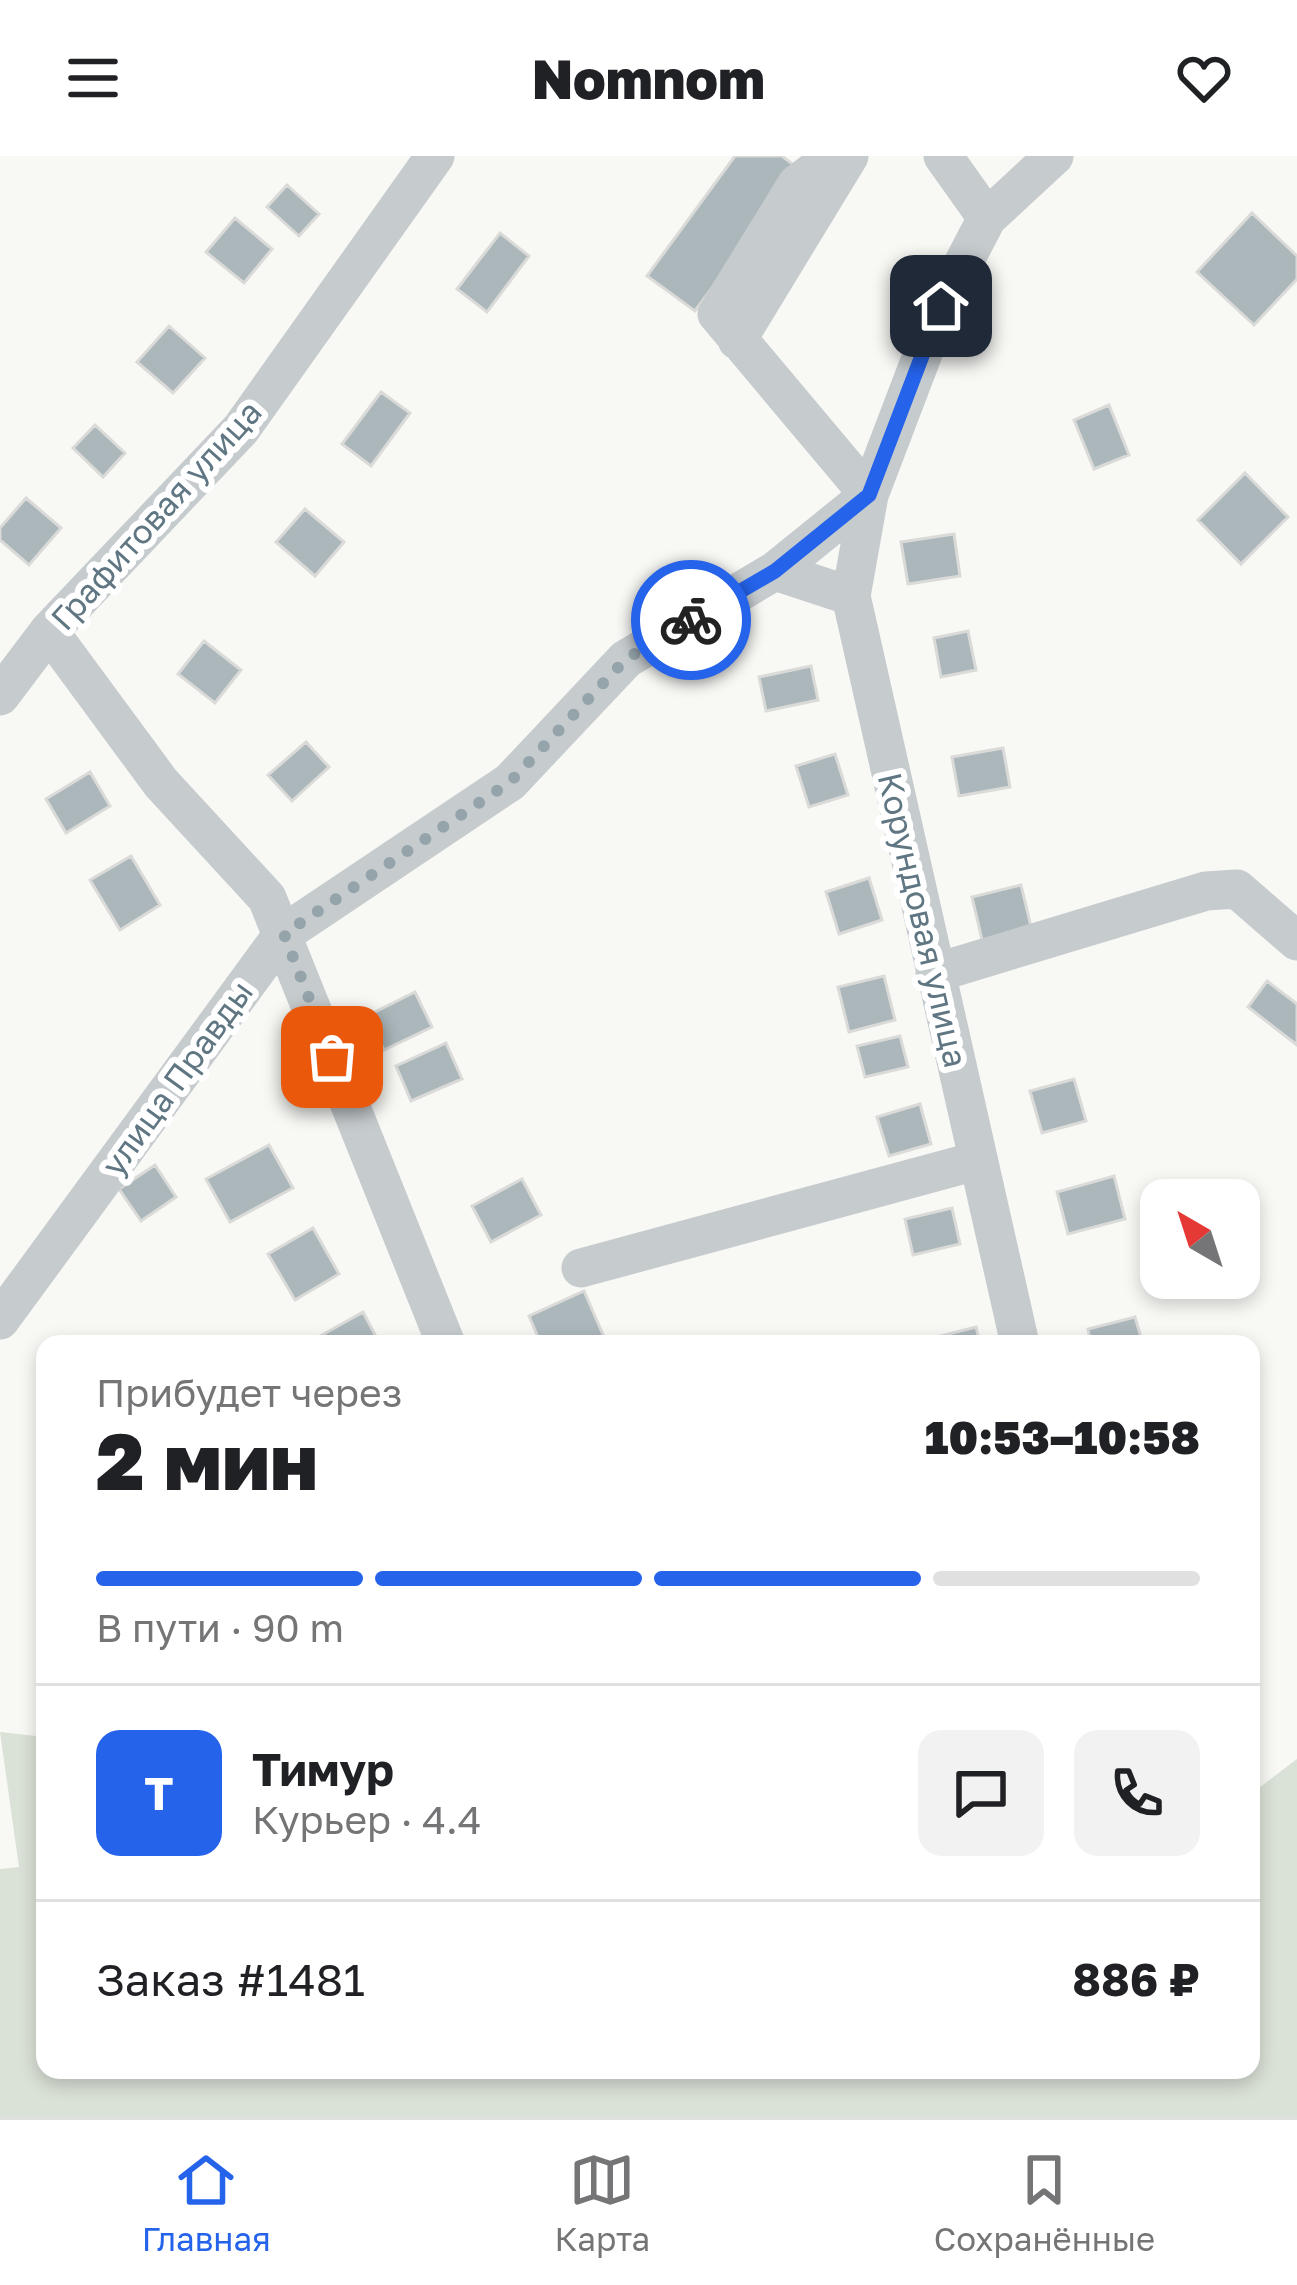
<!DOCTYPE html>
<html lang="ru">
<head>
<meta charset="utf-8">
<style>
  :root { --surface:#fff; --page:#f2f2f2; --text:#202124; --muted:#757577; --line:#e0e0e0; --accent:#2563eb }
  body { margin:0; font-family:"Golos Text",sans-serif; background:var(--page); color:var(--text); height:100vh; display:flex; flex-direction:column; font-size:45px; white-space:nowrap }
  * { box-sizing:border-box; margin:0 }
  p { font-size:39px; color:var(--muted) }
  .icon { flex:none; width:66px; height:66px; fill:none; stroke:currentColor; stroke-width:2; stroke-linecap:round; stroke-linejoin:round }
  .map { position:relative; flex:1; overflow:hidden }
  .panel { position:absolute; left:36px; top:1179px; width:1224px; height:744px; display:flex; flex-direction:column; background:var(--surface); border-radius:24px; box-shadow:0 6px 18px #0003 }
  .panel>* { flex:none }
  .needle { width:78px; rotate:321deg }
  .buttons { position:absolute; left:1140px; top:1023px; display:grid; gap:24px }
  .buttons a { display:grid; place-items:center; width:120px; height:120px; border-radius:24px; background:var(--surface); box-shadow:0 6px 18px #0003; font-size:60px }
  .pin { position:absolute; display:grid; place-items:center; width:102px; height:102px; color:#fff; margin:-51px; border-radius:24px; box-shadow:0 6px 18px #0006 }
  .courier { position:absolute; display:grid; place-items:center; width:120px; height:120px; margin:-60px; border:9px solid #2563eb; border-radius:50%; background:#fff; color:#222; box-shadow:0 3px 15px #0007 }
  .head em { font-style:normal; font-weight:800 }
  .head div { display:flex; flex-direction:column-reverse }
  .head { display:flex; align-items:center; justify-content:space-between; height:204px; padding:0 60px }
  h1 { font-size:78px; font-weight:800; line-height:90px }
  .bar { display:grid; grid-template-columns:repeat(4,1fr); gap:18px 12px; align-content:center; height:144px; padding:0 60px }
  .bar i { height:15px; border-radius:9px; background:var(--line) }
  .bar .selected { background:var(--accent) }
  .bar p { grid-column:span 4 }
  .line { display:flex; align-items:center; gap:30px; padding:0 60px; border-top:3px solid var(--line) }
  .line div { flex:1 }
  .round { display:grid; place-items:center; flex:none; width:126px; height:126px; border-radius:24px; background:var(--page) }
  header { display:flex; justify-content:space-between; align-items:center; height:156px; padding:0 60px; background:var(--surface); font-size:54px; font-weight:800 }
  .tabs { display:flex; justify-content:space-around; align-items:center; height:168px; border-top:3px solid var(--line); background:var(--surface); font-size:33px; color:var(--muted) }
  .tabs a { display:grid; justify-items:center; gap:6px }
  .tabs .selected { color:var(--accent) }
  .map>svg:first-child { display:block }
  .green { fill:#dae1d6 }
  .building { fill:#abb7bb; stroke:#dadad8; stroke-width:3 }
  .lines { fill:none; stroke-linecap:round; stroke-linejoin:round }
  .minor { stroke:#c6cbce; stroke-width:39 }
  .done { stroke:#95a4ab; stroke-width:12; stroke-dasharray:0 21.6 }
  .route { stroke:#2563eb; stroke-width:15 }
  .labels { text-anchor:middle; stroke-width:12; stroke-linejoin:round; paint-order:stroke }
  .street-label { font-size:33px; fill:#607783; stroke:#fff }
</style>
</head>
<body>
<header><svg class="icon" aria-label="menu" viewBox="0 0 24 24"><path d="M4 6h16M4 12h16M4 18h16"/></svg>Nomnom<svg class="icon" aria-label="heart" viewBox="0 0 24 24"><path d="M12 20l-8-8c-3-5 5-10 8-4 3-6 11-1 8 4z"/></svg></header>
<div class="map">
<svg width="1297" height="1961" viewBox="0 0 1297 1961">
  <rect width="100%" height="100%" fill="#f8f8f5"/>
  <!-- green -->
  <path class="green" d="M0 1576 45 1581V1914H1251V1638L1297 1603V1961H0V1713L19 1711Z"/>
  <!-- building -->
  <path class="building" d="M735 0H782L799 13 695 155 647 120Z
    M287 29 319 58 299 80 267 51Z
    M1252 57 1297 100V123L1254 169 1197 116Z
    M235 62 272 93 244 127 206 96Z
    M500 77 529 100 487 156 457 133Z
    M169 170 205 202 173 237 137 206Z
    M381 236 410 257 371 310 342 288Z
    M1109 249 1129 299 1094 313 1074 264Z
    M95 269 125 297 103 321 73 292Z
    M1245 317 1288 361 1241 408 1198 364Z
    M26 342 61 372 29 409 0 384V372Z
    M305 353 344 386 315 420 276 386Z
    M954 378 960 420 908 428 901 386Z
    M968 475 976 514 941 521 934 482Z
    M204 485 241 514 215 547 178 518Z
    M811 510 818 544 766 555 759 521Z
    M306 586 329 611 292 645 268 619Z
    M1003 592 1010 631 959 640 952 601Z
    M835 598 848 639 809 651 796 610Z
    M90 616 110 650 66 677 46 643Z
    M131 700 160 749 120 774 90 724Z
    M869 722 882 764 839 778 826 736Z
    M1021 729 1033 779 984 792 972 741Z
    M884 820 895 864 849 876 838 831Z
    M1267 825 1297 848V889L1248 851Z
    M415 836 432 871 384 894 367 860Z
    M900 880 908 911 865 921 857 890Z
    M446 887 462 923 411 945 396 910Z
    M1074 923 1086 965 1042 977 1030 935Z
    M920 948 931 988 889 1000 877 961Z
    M269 989 293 1032 230 1066 206 1023Z
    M155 1009 176 1041 141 1065 119 1033Z
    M1114 1020 1125 1063 1068 1078 1057 1036Z
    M522 1023 541 1059 491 1086 472 1050Z
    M952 1052 960 1088 913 1099 905 1063Z
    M313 1072 339 1118 295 1144 268 1098Z
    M584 1135 604 1181 589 1188H541L529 1160Z
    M363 1156 380 1188H315L313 1184Z
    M1135 1161 1143 1188H1091L1088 1173Z
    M976 1171 980 1188H922L921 1185Z"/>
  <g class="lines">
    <!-- minor -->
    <path class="minor" d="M834 0 797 28 717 158 869 339 851 440 1020 1188
      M943 0 987 62
      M737 184 849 0
      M775 415 851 440
      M49 475 161 627 267 742 446 1188
      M0 540 49 475 241 273 435 0
      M935 817 1206 735 1237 733 1297 785
      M581 1112 976 1005
      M0 1164 283 778 510 626 626 503 775 415 869 339 941 150 987 62 1054 0"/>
  </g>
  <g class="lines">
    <!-- done -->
    <path class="done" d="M332 901 284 778 510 626 626 503 691 464"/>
    <!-- route -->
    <path class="route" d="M691 464 775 415 869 339 941 150"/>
  </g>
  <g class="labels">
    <!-- street labels -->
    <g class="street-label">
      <text transform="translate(156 359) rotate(-48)" y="12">Графитовая улица</text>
      <text transform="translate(923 764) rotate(77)" y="12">Корундовая улица</text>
      <text transform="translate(177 922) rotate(-54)" y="12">улица Правды</text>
    </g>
  </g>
</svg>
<div class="buttons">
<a><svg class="needle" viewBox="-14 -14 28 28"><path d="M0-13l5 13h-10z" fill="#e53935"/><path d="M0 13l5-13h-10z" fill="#757577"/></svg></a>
</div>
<div class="pin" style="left:332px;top:901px;background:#ea580c"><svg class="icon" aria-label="bag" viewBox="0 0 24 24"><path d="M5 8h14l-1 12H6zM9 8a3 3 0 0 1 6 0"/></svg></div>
<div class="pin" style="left:941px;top:150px;background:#1f2937"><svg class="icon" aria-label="home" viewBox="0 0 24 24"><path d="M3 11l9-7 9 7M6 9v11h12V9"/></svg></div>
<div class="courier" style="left:691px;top:464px"><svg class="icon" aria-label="bike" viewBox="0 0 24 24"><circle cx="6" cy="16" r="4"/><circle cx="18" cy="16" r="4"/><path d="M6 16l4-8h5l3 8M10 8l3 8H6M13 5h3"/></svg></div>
<section class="panel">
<div class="head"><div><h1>2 мин</h1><p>Прибудет через</p></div><em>10:53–10:58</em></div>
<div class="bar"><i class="selected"></i><i class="selected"></i><i class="selected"></i><i></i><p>В пути · 90 m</p></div>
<div class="line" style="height:216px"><b class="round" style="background:var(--accent);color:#fff">Т</b><div><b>Тимур</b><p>Курьер · 4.4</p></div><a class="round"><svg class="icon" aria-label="chat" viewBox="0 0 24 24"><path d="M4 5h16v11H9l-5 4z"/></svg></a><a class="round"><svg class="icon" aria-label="phone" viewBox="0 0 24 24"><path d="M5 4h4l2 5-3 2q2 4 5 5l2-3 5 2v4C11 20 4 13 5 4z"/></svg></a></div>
<div class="line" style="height:156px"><div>Заказ #1481</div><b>886 ₽</b></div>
</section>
</div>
<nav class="tabs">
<a class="selected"><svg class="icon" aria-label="home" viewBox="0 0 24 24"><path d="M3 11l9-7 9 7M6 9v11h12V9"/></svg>Главная</a>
<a><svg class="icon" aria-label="map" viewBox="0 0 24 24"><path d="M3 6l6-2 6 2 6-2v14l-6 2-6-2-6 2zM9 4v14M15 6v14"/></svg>Карта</a>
<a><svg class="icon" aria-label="saved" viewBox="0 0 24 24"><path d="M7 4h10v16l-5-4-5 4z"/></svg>Сохранённые</a>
</nav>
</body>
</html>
